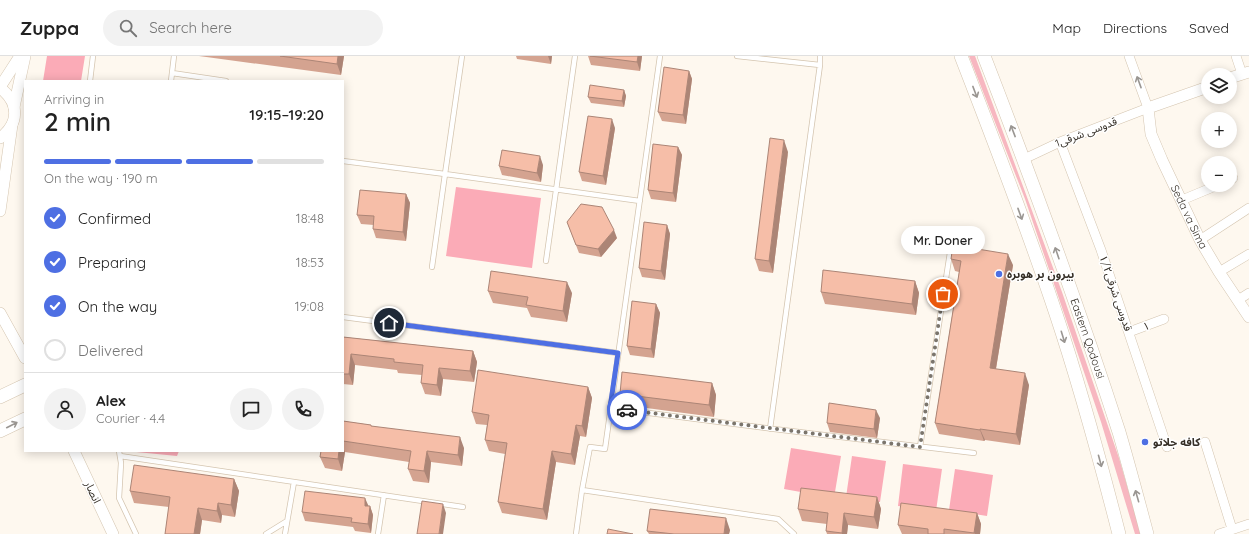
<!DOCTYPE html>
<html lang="en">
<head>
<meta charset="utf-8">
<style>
  :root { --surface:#fff; --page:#f2f2f2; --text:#222; --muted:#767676; --line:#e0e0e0; --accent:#4e6fe3 }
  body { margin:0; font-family:Quicksand,"Noto Sans Arabic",sans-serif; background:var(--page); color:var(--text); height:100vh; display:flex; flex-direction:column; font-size:15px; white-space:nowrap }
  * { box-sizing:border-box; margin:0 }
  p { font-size:13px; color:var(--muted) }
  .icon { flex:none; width:22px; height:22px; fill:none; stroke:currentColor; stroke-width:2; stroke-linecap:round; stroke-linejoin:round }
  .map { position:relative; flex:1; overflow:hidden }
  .drawer { position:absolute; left:24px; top:24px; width:320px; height:372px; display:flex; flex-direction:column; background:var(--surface); border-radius:0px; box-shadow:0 2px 10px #0003 }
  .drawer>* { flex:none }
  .tools { position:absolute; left:1201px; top:12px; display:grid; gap:8px }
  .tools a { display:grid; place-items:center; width:36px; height:36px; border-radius:50%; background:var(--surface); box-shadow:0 2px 10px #0003; font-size:20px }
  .pin { position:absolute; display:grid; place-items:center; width:34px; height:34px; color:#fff; margin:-17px; border:2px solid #fff; border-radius:50%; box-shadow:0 1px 4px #0007 }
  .courier { position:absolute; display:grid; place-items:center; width:40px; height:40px; margin:-20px; border:3px solid #4e6fe3; border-radius:50%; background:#fff; color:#222; box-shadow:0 1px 5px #0007 }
  .bubble { position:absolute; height:28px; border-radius:14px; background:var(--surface); box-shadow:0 2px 10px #0003; font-size:13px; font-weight:600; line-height:28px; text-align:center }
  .overview em { font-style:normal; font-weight:600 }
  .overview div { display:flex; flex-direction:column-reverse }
  .overview { display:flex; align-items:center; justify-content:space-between; height:68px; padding:0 20px }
  h1 { font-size:26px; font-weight:600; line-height:30px }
  .bar { display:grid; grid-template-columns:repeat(4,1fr); gap:6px 4px; align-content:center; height:48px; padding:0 20px }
  .bar i { height:5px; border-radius:3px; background:var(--line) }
  .bar .on { background:var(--accent) }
  .bar p { grid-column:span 4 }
  .line { display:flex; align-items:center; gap:10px; padding:0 20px; border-top:1px solid var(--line) }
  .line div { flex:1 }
  .round { display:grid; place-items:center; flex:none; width:42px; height:42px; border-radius:21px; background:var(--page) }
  ol { padding:0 20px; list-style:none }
  li { display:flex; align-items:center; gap:12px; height:44px }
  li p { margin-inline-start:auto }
  li .icon { padding:4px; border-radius:50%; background:var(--accent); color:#fff; stroke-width:4 }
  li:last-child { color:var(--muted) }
  li i { width:22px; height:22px; border:2px solid var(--line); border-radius:50% }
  header { display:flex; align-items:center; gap:24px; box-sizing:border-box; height:56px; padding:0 20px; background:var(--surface); border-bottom:1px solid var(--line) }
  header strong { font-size:19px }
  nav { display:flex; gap:22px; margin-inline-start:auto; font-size:14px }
  .search { width:280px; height:36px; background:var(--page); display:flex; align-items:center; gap:10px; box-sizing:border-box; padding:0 14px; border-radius:22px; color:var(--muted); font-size:15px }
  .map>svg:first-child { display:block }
  .green { fill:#f7b7c0 }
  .forest { fill:#fbabb7 }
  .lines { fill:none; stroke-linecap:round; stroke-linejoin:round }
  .service-casing { stroke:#d4c5b0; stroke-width:6 }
  .minor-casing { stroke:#d4c5b0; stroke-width:10 }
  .tertiary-casing { stroke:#d4c5b0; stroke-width:12 }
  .secondary-casing { stroke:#d4c5b0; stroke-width:14 }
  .service { stroke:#fff; stroke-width:4.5 }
  .minor { stroke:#fff; stroke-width:9 }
  .tertiary { stroke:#fff; stroke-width:11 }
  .secondary { stroke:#fff; stroke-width:13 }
  .wall { fill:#d4a390 }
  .shaded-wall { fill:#ac8576 }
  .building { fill:#f6bea8; stroke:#ac8576 }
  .oneway { stroke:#9a9692 }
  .done { stroke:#7b756c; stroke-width:4; stroke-dasharray:0 7.2 }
  .route { stroke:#4e6fe3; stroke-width:5 }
  .poi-dot { fill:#4e6fe3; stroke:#fff; stroke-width:1.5 }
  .labels { text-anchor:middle; stroke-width:3; stroke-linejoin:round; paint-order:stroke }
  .street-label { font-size:11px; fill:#342e26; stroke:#fff }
  .poi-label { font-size:11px; font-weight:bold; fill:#342e26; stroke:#fff; text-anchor:start }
</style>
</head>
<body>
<header>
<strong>Zuppa</strong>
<div class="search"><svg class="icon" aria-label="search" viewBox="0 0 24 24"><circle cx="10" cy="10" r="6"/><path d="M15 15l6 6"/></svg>Search here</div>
<nav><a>Map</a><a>Directions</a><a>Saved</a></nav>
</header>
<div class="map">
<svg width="1249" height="478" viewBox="0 0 1249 478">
  <rect width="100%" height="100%" fill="#fef8ef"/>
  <!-- green -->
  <path class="green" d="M969 0H975L1062 236 1119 402 1141 478H1135L1101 366 1025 143Z"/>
  <!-- forest -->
  <path class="forest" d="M47 0H85L81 25H43Z
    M456 131 541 142 532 212 446 200Z
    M791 392 841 400 834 442 784 433Z
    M126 395H179L177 400Z
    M852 400 886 405 880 446 846 441Z
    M903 408 942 413 936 455 898 450Z
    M955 413 993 419 987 460 949 454Z"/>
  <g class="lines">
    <!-- service casing -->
    <g class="service-casing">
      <path id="service" d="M737 0 820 9 770 373
        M820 0V9
        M172 17 226 25
        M90 25 93 0
        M171 25 174 0
        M343 105 445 118 462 0
        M546 205 575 0
        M432 211 445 118 640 145
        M343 261 618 297
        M610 352 774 373 974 397
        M920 391 953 177
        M119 395 121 407 119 442 136 478
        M120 400 463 451
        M582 434 778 463 794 478
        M266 478 287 465
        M285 478 294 426
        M378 478 384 439
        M576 478 582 434 590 391 605 393 660 0"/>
    </g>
    <!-- minor casing -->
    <g class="minor-casing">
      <path id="minor" d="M1236 0 1242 18
        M1060 86 1101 194 1167 391
        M1024 103 1060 86 1148 52 1129 0
        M1230 124 1233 122
        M1182 144 1218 129
        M1200 184 1249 152
        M1219 216 1249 198
        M1238 244 1249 237
        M1129 276 1164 263
        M1205 386 1232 473
        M1219 478 1249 468"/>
    </g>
    <!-- tertiary casing -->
    <g class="tertiary-casing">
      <g id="tertiary">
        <path d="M1230 22 1249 16"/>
        <path d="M0 31 20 0"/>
        <path id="s1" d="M1208 31 1148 52 1151 78 1162 104 1200 184 1219 216 1249 261"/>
        <path d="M0 32C20 47 19 68 0 82"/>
        <path d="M14 51 25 0"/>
        <path d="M0 155 12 69"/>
        <path d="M0 257 25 302"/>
        <path d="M74 395 113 478"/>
      </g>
    </g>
    <!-- secondary casing -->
    <g class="secondary-casing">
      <g id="secondary">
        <path d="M961 0C994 85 1027 171 1056 258 1080 330 1100 404 1119 478"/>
        <path id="s2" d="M984 0C1032 124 1078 249 1119 376 1129 410 1138 444 1147 478"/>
        <path d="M0 341 25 329"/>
        <path d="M0 375 25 363"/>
      </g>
    </g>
    <!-- service -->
    <use href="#service" class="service"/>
    <!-- minor -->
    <use href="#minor" class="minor"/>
    <!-- tertiary -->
    <use href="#tertiary" class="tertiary"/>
    <!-- secondary -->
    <use href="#secondary" class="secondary"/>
  </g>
  <!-- wall -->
  <path class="wall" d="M199 0H344L341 19Z
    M516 0H552L551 8 517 3Z
    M588 0H642L640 15 591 9Z
    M689 15 692 23 686 68 662 65 658 56Z
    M624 34 626 40 624 51 591 47 588 41Z
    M615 72 606 129 582 125 579 116Z
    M678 91 682 99 676 146 651 143 648 134Z
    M788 96 773 217 759 215 755 203Z
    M543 109 541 126 502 119 499 110Z
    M406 138 410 147 406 185 376 182 373 173 374 169 361 168 357 159Z
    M567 166 617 182 601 201 579 197Z
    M667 169 670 178 665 224 642 221 639 212Z
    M951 203 1013 209 996 313 1029 329 1020 389 985 384 984 385 939 378 935 367 959 216 955 215Z
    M915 225 919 237 916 259 825 248 821 236Z
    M488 235 572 237 567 266 531 261 527 252 493 247Z
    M656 248 660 257 654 302 630 299 627 290Z
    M343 281 473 295 477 306 474 326 443 323 441 340 425 338 421 327 422 319 398 317 397 314 355 309 353 329 343 328Z
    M712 327 716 339 714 361 624 349 620 338Z
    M588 331 592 342 586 381 580 380 575 409 556 406 547 464 502 457 498 446 505 398 489 395 485 384 487 369 476 368 472 356Z
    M880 362 877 382 830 376 827 367Z
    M343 365 371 369V370L464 392 462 410 431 406 429 427 413 425 408 413 409 406 345 396 342 415 325 412 320 401 343 395Z
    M234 423 239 435 235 461 222 459 221 467 202 464 200 478H165L169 451 134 447 130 435Z
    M877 441 881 453 878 473 848 469 847 478H827L826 475 827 468 802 465 798 453Z
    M368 450H370L373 459 371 477 355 475 353 471 305 465 302 456Z
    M977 457 981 468 980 478H902L898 469Z
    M730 474 729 478H649L647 475Z"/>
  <!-- shaded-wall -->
  <path class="shaded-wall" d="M338 0H344L341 19 337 8Z
    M548 0H552L551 8Z
    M638 0H642L640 15 637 6Z
    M689 15 692 23 686 68 683 59Z
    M624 34 626 40 624 51 622 45Z
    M612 63 615 72 606 129 603 120Z
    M784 84 788 96 773 217 769 205Z
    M678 91 682 99 676 146 673 137Z
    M540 100 543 109 541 126 537 117Z
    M406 138 410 147 406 185 403 176Z
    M667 169 670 178 665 224 661 215Z
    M614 174 617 182 601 201 598 193Z
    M1008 198 1013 209 994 324 990 312Z
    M915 225 919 237 916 259 912 248Z
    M567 226 572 237 567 266 563 255Z
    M656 248 660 257 654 302 651 293Z
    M473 295 477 306 474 326 470 315Z
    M351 298 355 309 353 329 349 318Z
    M439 312 443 323 441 340 437 329Z
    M1025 317 1029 329 1020 389 1016 378Z
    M712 327 716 339 714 361 709 349Z
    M588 331 592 342 586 381 582 370Z
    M876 354 880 362 877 382 874 373Z
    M576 369 580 380 575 409 571 398Z
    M980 373 985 384 984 385 980 374Z
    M460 381 464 392 462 410 458 399Z
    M343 392 345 396 342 415 338 403 339 395H343Z
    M427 395 431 406 429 427 424 415Z
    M552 395 556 406 547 464 543 453Z
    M234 423 239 435 235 461 231 449Z
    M877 441 881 453 878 473 874 461Z
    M365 442 369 451 365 450Z
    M218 447 222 459 221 467 217 455Z
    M443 448 446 457 443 478H439Z
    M370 450 373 459 371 477 368 468Z
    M198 452 202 464 200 478H194Z
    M844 457 848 469 847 478H842V477Z
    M977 457 981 468 980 478H975L974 477Z
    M726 462 730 474 729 478H724Z"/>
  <!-- building -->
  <path class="building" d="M280 0H338L337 8Z
    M590 0H638L637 6Z
    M664 11 689 15 683 59 658 56Z
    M590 29 624 34 622 45 588 41Z
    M588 60 612 63 603 120 579 116Z
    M770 82 784 84 769 205 755 203Z
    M653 88 678 91 673 137 648 134Z
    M502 94 540 100 537 117 499 110Z
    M360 134 406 138 403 176 373 173 374 160 357 159Z
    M581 148 602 151 614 174 598 193 576 189 567 166Z
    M644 166 667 169 661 215 639 212Z
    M953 189 1008 198 990 312 1025 317 1016 378 980 373V374L935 367 961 205 951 203Z
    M823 214 915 225 912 248 821 236Z
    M491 215 567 226 563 255 526 249 528 241 488 235Z
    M632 245 656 248 651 293 627 290Z
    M343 281 473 295 470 315 439 312 437 329 421 327 423 309 394 306V303L351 298 349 318H343Z
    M478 314 588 331 582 370 576 369 571 398 552 395 543 453 498 446 507 387 485 384 489 359 472 356Z
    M622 316 712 327 709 349 620 338Z
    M829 347 876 354 874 373 827 367Z
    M343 365 371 369V370L460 381 458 399 427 395 424 415 408 413 411 395 343 385Z
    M321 395H339L338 403 320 401Z
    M134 409 234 423 231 449 218 447 217 455 198 452 194 478H165L170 441 130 435Z
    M801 432 877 441 874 461 844 457 842 477 826 475 828 457 798 453Z
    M305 435 365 442V450H370L368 468 351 466 352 462 302 456Z
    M422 445 443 448 439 478H417Z
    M901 447 977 457 974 477 944 473V478H928V473L898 469Z
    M650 453 726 462 724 478H674L647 475Z
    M608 473 633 478H607Z"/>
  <!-- one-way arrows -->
  <defs><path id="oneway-shaft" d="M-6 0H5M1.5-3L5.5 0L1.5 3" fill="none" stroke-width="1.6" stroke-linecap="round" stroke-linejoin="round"/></defs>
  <g class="oneway">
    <use href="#oneway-shaft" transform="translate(1139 26) rotate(-110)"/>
    <use href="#oneway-shaft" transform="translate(975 36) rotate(69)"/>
    <use href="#oneway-shaft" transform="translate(1013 75) rotate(-111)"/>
    <use href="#oneway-shaft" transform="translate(1020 158) rotate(70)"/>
    <use href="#oneway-shaft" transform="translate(1057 197) rotate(-109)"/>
    <use href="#oneway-shaft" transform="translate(1063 281) rotate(73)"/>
    <use href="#oneway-shaft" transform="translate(12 369) rotate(-27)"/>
    <use href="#oneway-shaft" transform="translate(1100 405) rotate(75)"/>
    <use href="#oneway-shaft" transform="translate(1137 440) rotate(-106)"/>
  </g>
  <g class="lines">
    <!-- done -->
    <path class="done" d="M627 354 920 391 943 238"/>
    <!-- route -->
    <path class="route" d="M389 267 618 297 610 352 627 354"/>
  </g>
  <!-- markers -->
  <g class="poi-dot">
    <circle cx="999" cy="218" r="4"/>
    <circle cx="1145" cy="386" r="4"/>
  </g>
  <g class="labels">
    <!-- street labels -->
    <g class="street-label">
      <text transform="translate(1086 76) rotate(-21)" y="4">1قدوسی شرقی</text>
      <text dy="4" stroke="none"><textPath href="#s1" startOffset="181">Seda va Sima</textPath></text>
      <text transform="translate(1116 237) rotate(71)" y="4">قدوسی شرقی۱/۲</text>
      <text transform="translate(1146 270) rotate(-20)" y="4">۱</text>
      <text dy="4" stroke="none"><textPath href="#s2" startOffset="301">Eastern Qodousi</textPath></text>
      <text transform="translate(93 436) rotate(65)" y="4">انصار</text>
    </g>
    <!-- poi labels -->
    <g class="poi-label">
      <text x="1007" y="222">بیرون بر هوبره</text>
      <text x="1153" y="390">کافه جلاتو</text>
    </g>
  </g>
</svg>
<div class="tools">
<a><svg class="icon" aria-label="layers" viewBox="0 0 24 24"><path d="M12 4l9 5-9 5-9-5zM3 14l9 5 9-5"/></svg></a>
<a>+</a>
<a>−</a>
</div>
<div class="pin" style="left:943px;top:238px;background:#ea580c"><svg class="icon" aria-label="bag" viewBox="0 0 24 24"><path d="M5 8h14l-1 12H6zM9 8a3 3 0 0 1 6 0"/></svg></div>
<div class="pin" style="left:389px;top:267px;background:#1f2937"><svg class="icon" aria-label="home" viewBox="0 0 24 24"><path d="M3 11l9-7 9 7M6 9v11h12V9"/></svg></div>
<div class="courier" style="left:627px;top:354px"><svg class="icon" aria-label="car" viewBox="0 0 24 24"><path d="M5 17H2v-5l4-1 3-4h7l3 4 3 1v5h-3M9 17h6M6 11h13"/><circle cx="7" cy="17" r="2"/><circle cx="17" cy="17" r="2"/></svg></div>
<div class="bubble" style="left:901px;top:170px;width:84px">Mr. Doner</div>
<section class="drawer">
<div class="overview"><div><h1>2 min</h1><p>Arriving in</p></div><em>19:15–19:20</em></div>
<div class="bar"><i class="on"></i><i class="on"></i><i class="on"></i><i></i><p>On the way · 190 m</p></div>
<ol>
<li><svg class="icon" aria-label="check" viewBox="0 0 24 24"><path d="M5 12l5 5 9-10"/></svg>Confirmed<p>18:48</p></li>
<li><svg class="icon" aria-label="check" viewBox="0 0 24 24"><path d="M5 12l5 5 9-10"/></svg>Preparing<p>18:53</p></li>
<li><svg class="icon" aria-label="check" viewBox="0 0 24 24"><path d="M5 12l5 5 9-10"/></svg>On the way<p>19:08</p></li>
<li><i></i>Delivered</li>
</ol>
<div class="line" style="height:72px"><a class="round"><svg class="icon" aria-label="person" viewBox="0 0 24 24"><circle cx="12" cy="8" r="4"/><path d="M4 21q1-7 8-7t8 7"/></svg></a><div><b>Alex</b><p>Courier · 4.4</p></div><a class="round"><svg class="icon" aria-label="chat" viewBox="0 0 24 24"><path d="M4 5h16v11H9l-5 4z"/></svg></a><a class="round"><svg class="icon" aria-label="phone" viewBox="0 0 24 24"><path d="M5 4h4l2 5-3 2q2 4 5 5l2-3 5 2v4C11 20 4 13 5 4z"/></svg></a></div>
</section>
</div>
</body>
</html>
